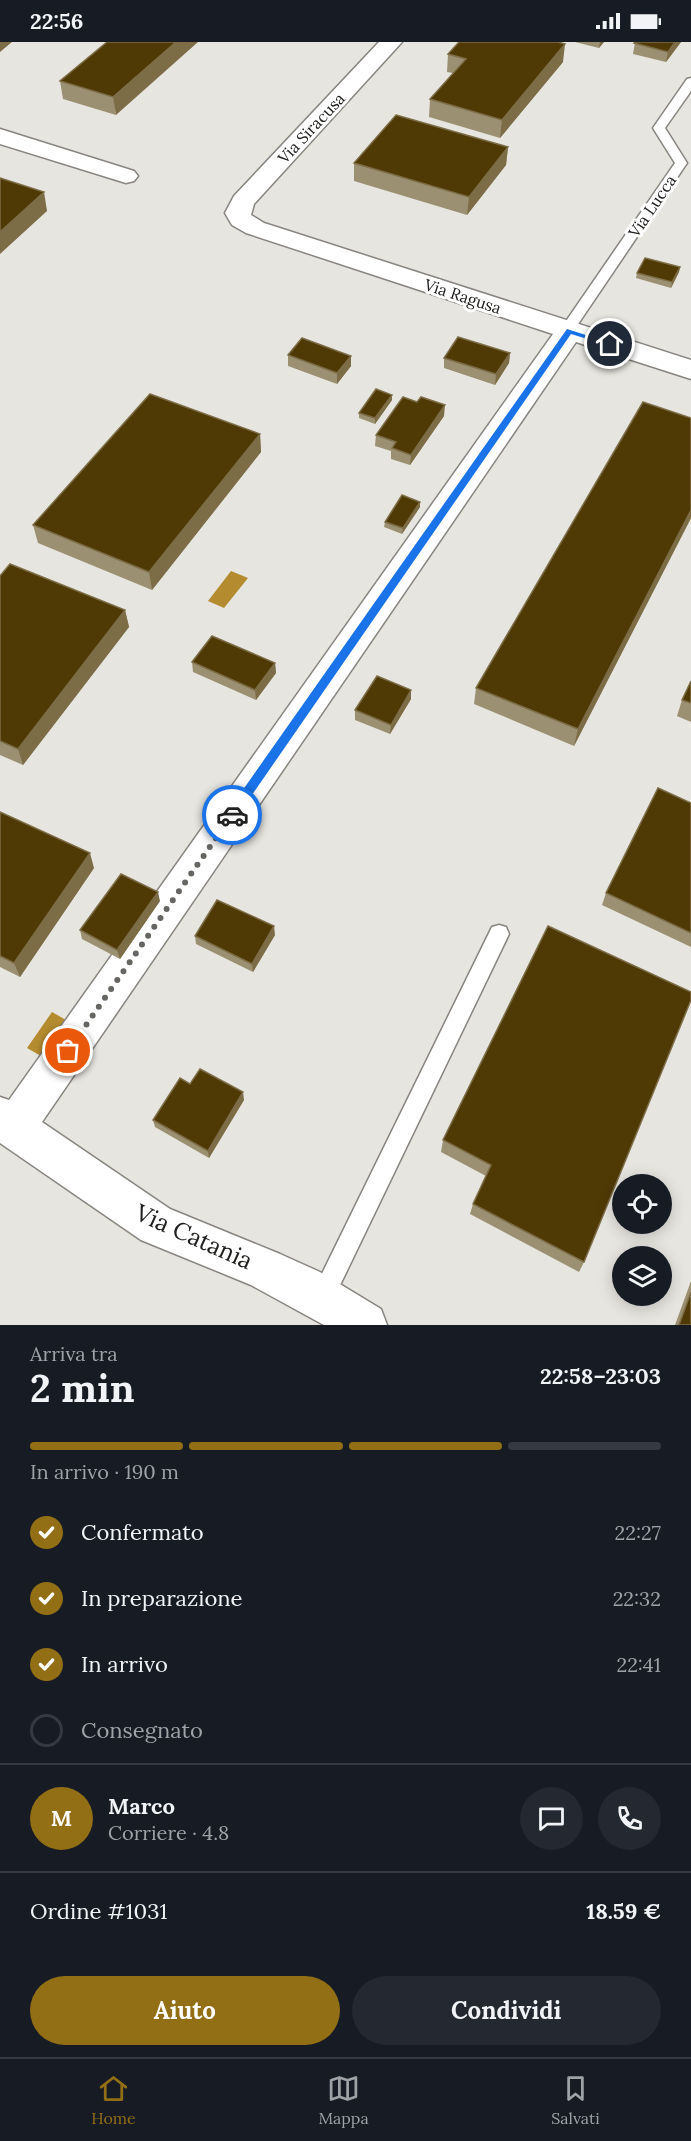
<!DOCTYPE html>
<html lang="it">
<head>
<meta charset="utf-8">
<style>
  :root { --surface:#171b24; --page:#242831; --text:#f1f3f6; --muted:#9ea1a6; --line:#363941; --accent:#926e15 }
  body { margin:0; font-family:Lora,serif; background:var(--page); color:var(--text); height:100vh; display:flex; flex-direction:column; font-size:22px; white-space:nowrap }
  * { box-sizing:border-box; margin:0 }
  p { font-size:20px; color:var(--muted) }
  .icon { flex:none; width:33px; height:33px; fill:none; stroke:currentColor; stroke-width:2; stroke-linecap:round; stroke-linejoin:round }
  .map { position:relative; height:1283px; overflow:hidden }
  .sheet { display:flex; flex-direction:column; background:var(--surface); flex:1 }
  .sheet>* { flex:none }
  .controls { position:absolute; left:612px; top:1132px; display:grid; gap:12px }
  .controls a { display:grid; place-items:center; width:60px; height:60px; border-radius:50%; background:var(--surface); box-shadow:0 3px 15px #0003; font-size:30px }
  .pin { position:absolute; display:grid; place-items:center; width:51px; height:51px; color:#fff; margin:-26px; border:3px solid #fff; border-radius:50%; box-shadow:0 2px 6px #0007 }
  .courier { position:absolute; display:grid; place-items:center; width:60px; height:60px; margin:-30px; border:4px solid #1a73e8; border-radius:50%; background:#fff; color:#222; box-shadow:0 2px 8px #0007 }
  .overview em { font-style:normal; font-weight:700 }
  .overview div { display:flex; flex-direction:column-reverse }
  .overview { display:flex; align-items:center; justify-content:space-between; height:102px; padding:0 30px }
  h1 { font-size:39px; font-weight:700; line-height:45px }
  .bar { display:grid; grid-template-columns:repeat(4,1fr); gap:9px 6px; align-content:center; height:72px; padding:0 30px }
  .bar i { height:8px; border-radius:4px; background:var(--line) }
  .bar .active { background:var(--accent) }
  .bar p { grid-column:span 4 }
  .line { display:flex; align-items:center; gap:15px; padding:0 30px; border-top:2px solid var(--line) }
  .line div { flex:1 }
  .round { display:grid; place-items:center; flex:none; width:63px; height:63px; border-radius:32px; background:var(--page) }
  ol { padding:0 30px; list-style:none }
  li { display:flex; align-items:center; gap:18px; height:66px }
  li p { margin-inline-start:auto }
  li .icon { padding:6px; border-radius:50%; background:var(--accent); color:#fff; stroke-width:4 }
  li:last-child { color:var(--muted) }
  li i { width:33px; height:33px; border:3px solid var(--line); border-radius:50% }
  .button { display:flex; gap:12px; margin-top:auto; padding:12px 30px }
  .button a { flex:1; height:69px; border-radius:36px; background:var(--accent); color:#fff; font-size:24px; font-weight:700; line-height:69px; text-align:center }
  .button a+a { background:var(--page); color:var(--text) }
  .status { display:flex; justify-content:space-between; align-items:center; height:42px; padding:0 30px; background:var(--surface); direction:ltr }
  .status svg { height:16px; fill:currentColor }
  .menu { display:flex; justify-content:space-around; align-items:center; height:84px; border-top:2px solid var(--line); background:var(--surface); font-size:16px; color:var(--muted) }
  .menu a { display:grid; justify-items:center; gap:3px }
  .menu .active { color:var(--accent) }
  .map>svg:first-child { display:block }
  .water { fill:#b48c2f }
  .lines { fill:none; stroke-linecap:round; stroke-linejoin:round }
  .lane-casing { stroke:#888580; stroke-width:3 }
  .street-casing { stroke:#888580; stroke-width:3 }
  .lane { fill:#fff; fill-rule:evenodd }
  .street { fill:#fff; fill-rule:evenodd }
  .wall { fill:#9b9072 }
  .shaded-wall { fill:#7d6d47 }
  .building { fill:#4f3a06; stroke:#7d6d47; stroke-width:1.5 }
  .route { fill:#1a73e8 }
  .done { stroke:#666562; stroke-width:6; stroke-dasharray:0 10.8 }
  .labels { text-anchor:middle; stroke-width:6; stroke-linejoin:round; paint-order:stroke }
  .far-street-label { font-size:16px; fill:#21201e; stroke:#fff }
  .near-street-label { font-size:24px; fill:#21201e; stroke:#fff }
</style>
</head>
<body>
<div class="status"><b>22:56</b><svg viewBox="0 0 49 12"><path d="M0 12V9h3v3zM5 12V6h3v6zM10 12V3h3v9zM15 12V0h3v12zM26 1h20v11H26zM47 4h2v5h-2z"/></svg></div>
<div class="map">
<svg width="691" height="1283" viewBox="0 0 691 1283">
  <rect width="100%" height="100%" fill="#e7e5df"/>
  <!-- water -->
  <path class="water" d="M231 529 248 536 224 566 208 559Z
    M52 970 73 982 48 1018 27 1006Z"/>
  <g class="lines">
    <!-- lane casing -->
    <g class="lane-casing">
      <path id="lane" d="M691 36V49L665 86 687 121 572 291H562L560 288 562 285 675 121 653 86 687 37Z
        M499 883 506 885 509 892 330 1264 322 1268 314 1264 310 1256 314 1248 492 885Z"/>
    </g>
    <!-- street casing -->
    <g class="street-casing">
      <path id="street" d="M379 0H402L254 162 251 173 264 181 691 318V337L576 300 42 1080 170 1167 280 1212 320 1230 381 1267 387 1283H324L251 1243 141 1198 0 1101V1055L9 1058 553 292 246 191 232 183 225 171 234 154Z
        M0 87 134 129 138 134 134 139 126 141 0 102Z"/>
    </g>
    <!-- lane -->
    <use href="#lane" class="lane"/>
    <!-- street -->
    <use href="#street" class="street"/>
  </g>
  <!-- wall -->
  <path class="wall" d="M107 0 116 73 63 57 60 39Z
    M575 0H604L599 6Z
    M635 0H681L666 20 633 12Z
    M448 12 563 20 500 96 429 75 430 57 453 31 447 30Z
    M508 105 506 123 467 173 354 139V121Z
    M680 225 679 230 671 246 636 236 637 231Z
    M510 311 509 321 495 343 444 326V316Z
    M288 313 351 314V324L337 342 288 324Z
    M392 358 375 382 359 376V371Z
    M444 374 410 423 391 417V409L375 404 376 393Z
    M691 376V476L574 704 474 662 476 646Z
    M260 392 261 410 152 548 38 501 33 483Z
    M420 460V465L402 492 384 485 385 480Z
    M0 534 125 568 129 585 23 723 0 713Z
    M192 620 275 621 276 631 256 658 193 630Z
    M691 639V680L677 674 682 658Z
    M411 657 390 692 355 678V668Z
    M691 761V905L602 863 606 851Z
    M0 770 94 826 20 935 0 925Z
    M160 859 120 917 82 897 80 888Z
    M548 884 584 1220 579 1230 470 1172 473 1162 486 1134 441 1110 443 1098Z
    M275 893 253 930 196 902 195 894Z
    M190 1042 244 1058 209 1116 155 1085 153 1078Z
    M691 1239V1283H675Z"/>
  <!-- shaded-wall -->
  <path class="shaded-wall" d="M0 0H12L0 10Z
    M176 0H198L116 73 113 55Z
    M600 0H604L599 6Z
    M675 0H681L666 20 668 10Z
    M565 2 563 20 500 96 502 78Z
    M508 105 506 123 467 173 469 155Z
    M44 150 47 169 0 212V190Z
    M680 225 679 230 671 246 672 240Z
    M510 311 509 321 495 343 496 332Z
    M351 314V324L337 342V331Z
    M392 353V358L375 382V376Z
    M445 363 444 374 410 423 411 413Z
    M260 392 261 410 152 548 149 530Z
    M420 460V465L402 492 403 486Z
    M691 468V476L574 704 578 687Z
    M125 568 129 585 23 723 18 707Z
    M275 621 276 631 256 658 255 648Z
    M411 648V657L390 692 391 683Z
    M90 811 94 826 20 935 14 921Z
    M158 850 160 859 120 917 117 908Z
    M274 884 275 893 253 930 252 922Z
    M243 1050 244 1058 209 1116 208 1109Z"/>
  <!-- building -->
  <path class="building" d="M107 0H176L113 55 60 39Z
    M459 0H558L565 2 502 78 430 57 466 17 448 12Z
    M635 0H675L668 10 634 1Z
    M396 73 508 105 469 155 354 121Z
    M0 136 44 150 0 190Z
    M645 216 680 225 672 240 637 231Z
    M458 295 510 311 496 332 444 316Z
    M302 296 351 314 337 331 288 313Z
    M376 347 392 353 375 376 359 371Z
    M150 352 260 392 149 530 33 483Z
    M403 355 417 360 421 355 445 363 411 413 392 406 396 400 376 393Z
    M643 360 691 376V468L578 687 476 646Z
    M402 453 420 460 403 486 385 480Z
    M10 522 125 568 18 707 0 699V534Z
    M212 594 275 621 255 648 192 620Z
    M377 634 411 648 391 683 355 668Z
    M691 639V661L682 658Z
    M658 746 691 761V891L606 851Z
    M0 770 90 811 14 921 0 914Z
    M121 832 158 850 117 908 80 888Z
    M217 858 274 884 252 922 195 894Z
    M548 884 691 950V958L584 1220 473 1162 491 1123 443 1098Z
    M200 1027 243 1050 208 1109 153 1078 180 1036 190 1042Z
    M691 1250V1283H679Z"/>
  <!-- route -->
  <path class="route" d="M567 287 614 302 610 304 571 292 236 776H228V769Z"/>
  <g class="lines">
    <!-- done -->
    <path class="done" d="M68 1009 232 773"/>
  </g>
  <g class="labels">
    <!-- far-street labels -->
    <g class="far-street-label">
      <text transform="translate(311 86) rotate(-47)" y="6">Via Siracusa</text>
      <text transform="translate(652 164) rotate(-56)" y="6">Via Lucca</text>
      <text transform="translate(463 254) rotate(18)" y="6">Via Ragusa</text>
    </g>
    <!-- near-street labels -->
    <g class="near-street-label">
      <text transform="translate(194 1195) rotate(24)" y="8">Via Catania</text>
    </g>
  </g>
</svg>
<div class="controls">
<a><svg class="icon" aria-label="locate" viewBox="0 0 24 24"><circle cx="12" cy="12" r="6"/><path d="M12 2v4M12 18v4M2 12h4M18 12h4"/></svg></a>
<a><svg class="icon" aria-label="layers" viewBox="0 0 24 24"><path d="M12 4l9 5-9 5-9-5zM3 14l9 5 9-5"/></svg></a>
</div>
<div class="pin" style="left:68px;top:1009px;background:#ea580c"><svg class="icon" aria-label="bag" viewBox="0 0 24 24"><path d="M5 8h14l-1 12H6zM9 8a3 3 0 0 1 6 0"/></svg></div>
<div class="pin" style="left:610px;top:302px;background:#1f2937"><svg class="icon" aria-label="home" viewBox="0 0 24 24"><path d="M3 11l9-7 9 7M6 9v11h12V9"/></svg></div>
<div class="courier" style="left:232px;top:773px"><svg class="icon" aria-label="car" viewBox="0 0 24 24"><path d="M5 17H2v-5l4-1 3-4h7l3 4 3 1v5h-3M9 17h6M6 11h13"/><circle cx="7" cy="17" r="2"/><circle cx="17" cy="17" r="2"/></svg></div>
</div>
<section class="sheet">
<div class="overview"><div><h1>2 min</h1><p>Arriva tra</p></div><em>22:58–23:03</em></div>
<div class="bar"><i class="active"></i><i class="active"></i><i class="active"></i><i></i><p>In arrivo · 190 m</p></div>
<ol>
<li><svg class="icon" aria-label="check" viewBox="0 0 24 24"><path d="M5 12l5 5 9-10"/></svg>Confermato<p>22:27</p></li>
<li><svg class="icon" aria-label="check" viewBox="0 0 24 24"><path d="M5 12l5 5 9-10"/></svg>In preparazione<p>22:32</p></li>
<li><svg class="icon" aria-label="check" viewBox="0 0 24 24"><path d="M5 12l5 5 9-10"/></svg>In arrivo<p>22:41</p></li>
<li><i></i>Consegnato</li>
</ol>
<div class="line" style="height:108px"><b class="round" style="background:var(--accent);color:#fff">M</b><div><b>Marco</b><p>Corriere · 4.8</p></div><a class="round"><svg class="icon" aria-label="chat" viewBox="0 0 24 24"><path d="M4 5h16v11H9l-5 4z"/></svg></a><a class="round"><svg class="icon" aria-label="phone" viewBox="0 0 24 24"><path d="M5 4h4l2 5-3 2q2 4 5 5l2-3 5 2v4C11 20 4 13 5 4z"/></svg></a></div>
<div class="line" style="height:78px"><div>Ordine #1031</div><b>18.59 €</b></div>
<div class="button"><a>Aiuto</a><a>Condividi</a></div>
</section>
<nav class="menu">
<a class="active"><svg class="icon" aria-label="home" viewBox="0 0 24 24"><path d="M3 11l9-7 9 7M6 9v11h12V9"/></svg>Home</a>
<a><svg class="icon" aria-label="map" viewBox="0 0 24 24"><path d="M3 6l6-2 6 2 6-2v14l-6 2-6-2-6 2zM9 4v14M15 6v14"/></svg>Mappa</a>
<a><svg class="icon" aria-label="saved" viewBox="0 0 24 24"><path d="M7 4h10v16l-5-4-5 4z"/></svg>Salvati</a>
</nav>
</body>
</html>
